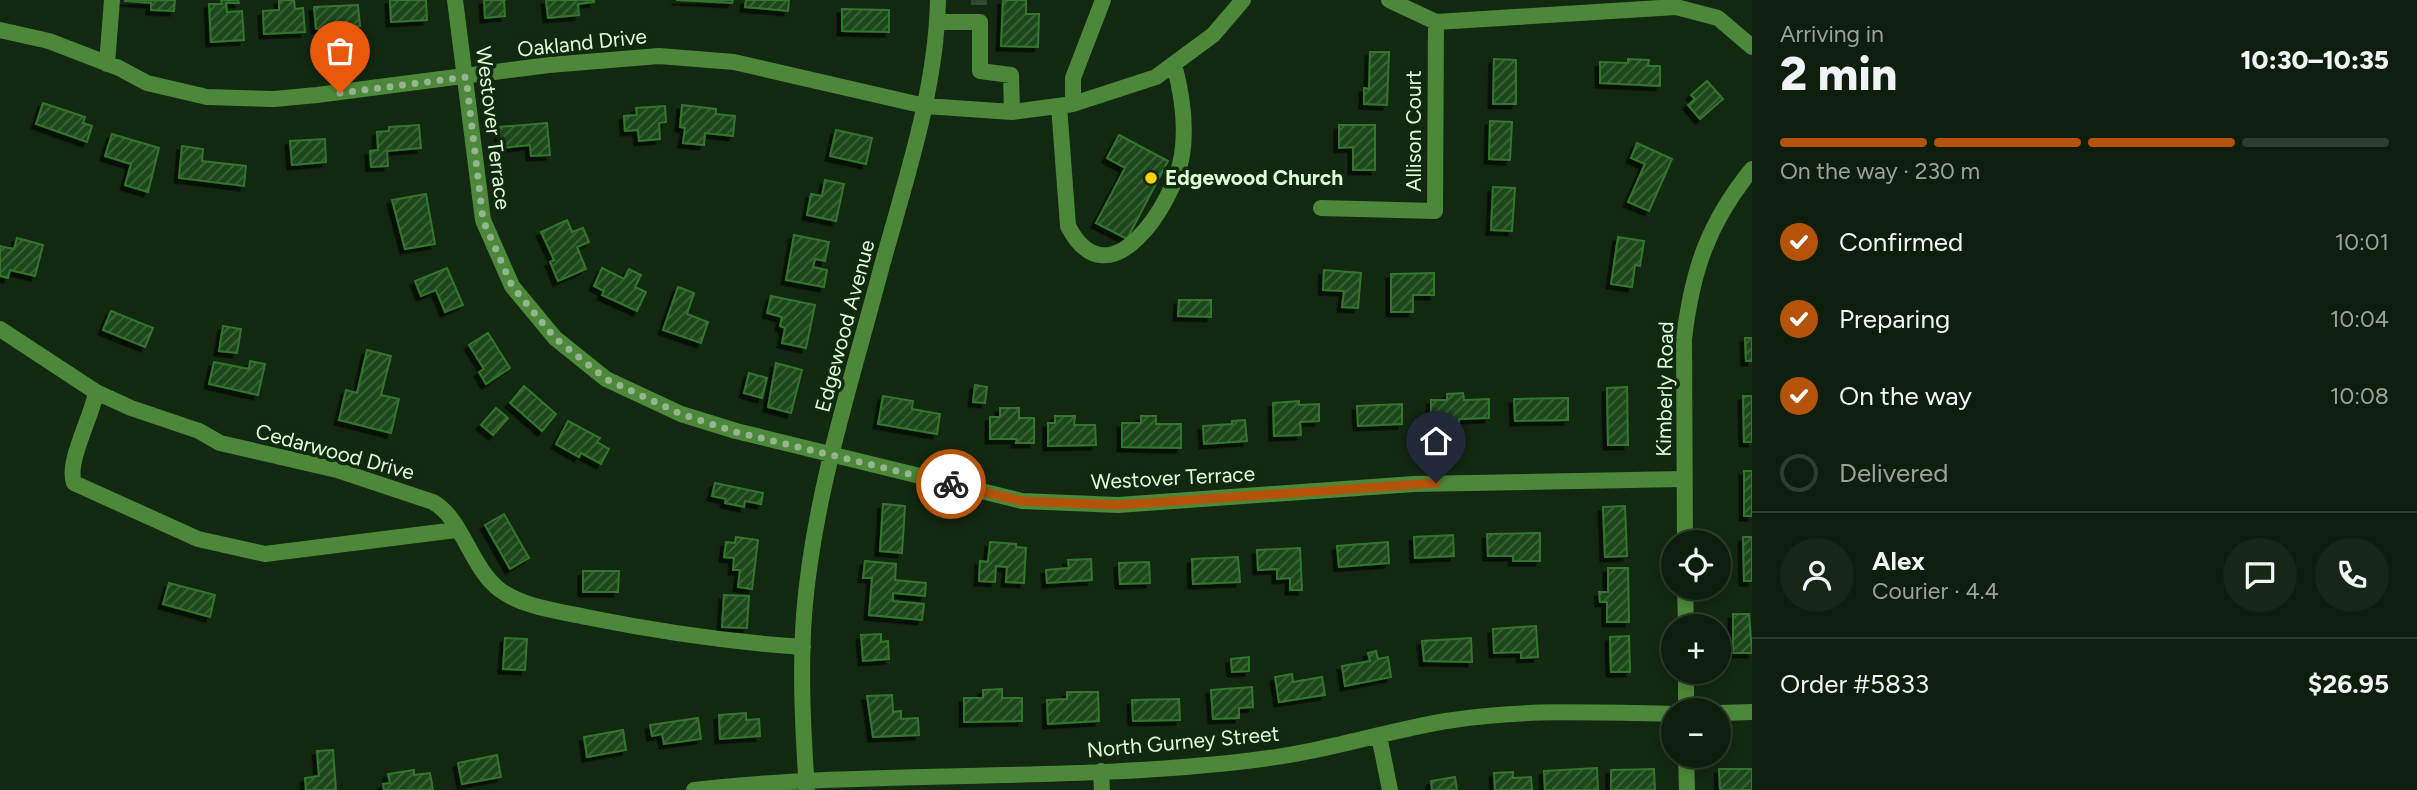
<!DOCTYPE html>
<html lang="en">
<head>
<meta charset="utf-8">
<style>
  :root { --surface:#0e1e0c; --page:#172715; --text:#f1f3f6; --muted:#9ba29d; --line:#2e3c2d; --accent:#b45309 }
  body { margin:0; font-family:Figtree,sans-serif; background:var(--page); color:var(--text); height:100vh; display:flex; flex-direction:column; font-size:26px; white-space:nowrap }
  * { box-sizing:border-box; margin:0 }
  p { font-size:23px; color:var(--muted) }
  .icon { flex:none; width:38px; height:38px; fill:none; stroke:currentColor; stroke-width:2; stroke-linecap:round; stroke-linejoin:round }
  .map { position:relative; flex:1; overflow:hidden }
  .panel { display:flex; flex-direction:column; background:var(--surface); width:665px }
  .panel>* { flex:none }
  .tools { position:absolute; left:1661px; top:530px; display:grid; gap:14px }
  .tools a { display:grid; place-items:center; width:70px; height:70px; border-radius:50%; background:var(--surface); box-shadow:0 4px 10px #0003,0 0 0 2px var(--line); font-size:35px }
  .pin { position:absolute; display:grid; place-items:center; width:60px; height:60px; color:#fff; margin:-72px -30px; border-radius:50% 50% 50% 0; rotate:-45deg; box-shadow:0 0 7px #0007 }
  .pin .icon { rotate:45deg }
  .courier { position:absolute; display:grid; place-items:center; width:70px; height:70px; margin:-35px; border:5px solid #b45309; border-radius:50%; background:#fff; color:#222; box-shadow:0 2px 9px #0007 }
  .head em { font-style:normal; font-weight:800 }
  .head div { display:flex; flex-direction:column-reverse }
  .head { display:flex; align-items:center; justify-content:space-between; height:119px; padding:0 28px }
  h1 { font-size:46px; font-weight:800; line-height:52px }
  .bar { display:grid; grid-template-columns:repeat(4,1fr); gap:10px 7px; align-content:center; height:84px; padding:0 28px }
  .bar i { height:9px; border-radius:5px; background:var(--line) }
  .bar .selected { background:var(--accent) }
  .bar p { grid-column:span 4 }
  .line { display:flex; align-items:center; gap:18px; padding:0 28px; border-top:2px solid var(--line) }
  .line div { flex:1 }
  .round { display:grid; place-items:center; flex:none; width:74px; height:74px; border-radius:37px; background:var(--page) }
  ol { padding:0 28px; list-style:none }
  li { display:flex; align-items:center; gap:21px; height:77px }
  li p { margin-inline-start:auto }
  li .icon { padding:7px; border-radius:50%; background:var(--accent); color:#fff; stroke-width:4 }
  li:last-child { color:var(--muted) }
  li i { width:38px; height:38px; border:4px solid var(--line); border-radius:50% }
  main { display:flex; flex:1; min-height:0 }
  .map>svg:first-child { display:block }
  .building { fill:url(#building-hatch); stroke:#33762d; stroke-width:2; filter:url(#shadow) }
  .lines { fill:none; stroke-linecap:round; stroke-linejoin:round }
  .minor-tunnel { stroke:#30482e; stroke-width:16; stroke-dasharray:16 8; stroke-linecap:butt }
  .minor { stroke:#4c883a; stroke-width:16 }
  .done { stroke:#96b491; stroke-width:7; stroke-dasharray:0 12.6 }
  .route { stroke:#b45309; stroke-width:9 }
  .poi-dot { fill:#ffd303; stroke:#122810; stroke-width:2.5 }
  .labels { text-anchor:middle; stroke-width:7; stroke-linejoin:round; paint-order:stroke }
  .street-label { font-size:21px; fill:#ddffd7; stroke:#122810 }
  .poi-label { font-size:21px; font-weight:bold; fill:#ddffd7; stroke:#122810; text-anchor:start }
</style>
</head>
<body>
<main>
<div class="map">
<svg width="1752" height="790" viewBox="0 0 1752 790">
  <defs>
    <pattern id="building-hatch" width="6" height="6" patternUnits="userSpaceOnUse" patternTransform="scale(1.75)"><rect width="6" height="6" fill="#1f491b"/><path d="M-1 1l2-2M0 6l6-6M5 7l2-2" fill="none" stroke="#3f643b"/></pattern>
    <filter id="shadow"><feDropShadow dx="-4.5" dy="4.5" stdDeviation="0" flood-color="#0009"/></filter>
  </defs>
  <rect width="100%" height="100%" fill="#122810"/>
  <!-- building -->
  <path class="building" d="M175 0 174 11 151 10V3L124 1Z
    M221 0H238L239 3H226L227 12 242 11 244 40 211 42 209 4H222Z
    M279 0H294L295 9 303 8 305 32 264 34 263 11 279 10Z
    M390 0H426L427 20 391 22Z
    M484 0H506H504L505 16 485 18Z
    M546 0H594V2L578 4 579 15 548 18Z
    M676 0H733L732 3Z
    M746 0H789L788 11 745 7Z
    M1003 0H1026V14H1039L1038 47 1001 46Z
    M358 5 360 26 316 29 314 7Z
    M842 9 889 10V32L842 31Z
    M1370 52H1389L1387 105 1364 104V88L1369 89Z
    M1494 59 1516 60V104H1493Z
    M1628 59 1649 60 1648 66H1660V86L1600 83V62L1628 63Z
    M1707 81 1723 99 1700 119 1688 105 1695 99 1691 95Z
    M43 103 85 117 83 123 92 126 87 142 36 124Z
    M682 105 716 109V114L735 116 733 136 705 133 704 145 683 143 685 128 680 127Z
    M665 106 666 122 659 123 660 139 639 141 638 130 625 131 624 116 637 115 636 108Z
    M1490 121 1512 122 1510 160 1489 159Z
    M547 123 550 155 531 156 530 145 501 148 499 127Z
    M419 125 421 148 387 151 388 166 371 167 370 151 378 150 377 132 389 131V127Z
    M1339 125H1375V170H1353V147L1339 148Z
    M836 130 872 138 866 164 830 156Z
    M112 134 159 148 148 192 125 185 131 164 105 156Z
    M1119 135 1168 161 1127 239 1096 223 1125 168 1107 158Z
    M325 139 326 162 292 165 290 141Z
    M1637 143 1672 159 1649 211 1628 202 1645 164 1631 158Z
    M182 146 203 149 202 161 246 166 244 186 179 178Z
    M825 180 844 184 836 221 807 215 811 194 822 196Z
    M1493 187 1515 188 1512 231 1491 230Z
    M426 194 435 244 405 249 392 200Z
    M567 220 572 232 583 228 589 242 577 247 586 269 558 281 550 262 554 260 541 232Z
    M794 235 829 242 825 261 815 259 813 267 827 270 824 287 786 280Z
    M1618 237 1644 241 1640 266 1635 265 1632 287 1611 284Z
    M17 238 43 245 35 276 10 270 8 278 0 276V246L14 249Z
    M447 268 463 305 445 312 436 290 421 296 415 281Z
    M602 268 624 279 629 269 641 275 635 287 646 292 637 311 602 295 604 291 594 286Z
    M1324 270 1361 273 1358 308 1342 307 1344 291 1323 290Z
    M1434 273V295H1413V312H1391V274Z
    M678 287 694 293 687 314 708 322 701 343 663 330Z
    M771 296 815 305 806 348 782 343 785 328 780 326 782 317 767 313Z
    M1179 300H1211V317L1178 316Z
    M111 311 153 328 145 347 103 330Z
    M223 326 241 329 237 353 219 351Z
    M488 333 510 368 486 384 479 372 484 369 469 345Z
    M1745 338H1752V361H1746Z
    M367 350 391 356 381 395 399 399 391 433 339 420 346 390 357 393Z
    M250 361 265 364 258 395 209 384 214 362 249 369Z
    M776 363 802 370 791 413 768 407Z
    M749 373 767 378 762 398 744 393Z
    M975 385 987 387 985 403 973 402Z
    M524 386 556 414 542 431 510 403Z
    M1627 387 1628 445H1608L1607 388Z
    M1463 393 1464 400 1489 399V418L1459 419V424H1431V400H1447V394Z
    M883 396 913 401 912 409 940 414 937 434 878 424Z
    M1743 396H1752V442H1744Z
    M1568 398V420L1515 421 1514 399Z
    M1299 401V405L1319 404V421L1300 422 1301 435 1274 436 1273 403Z
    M1402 404V424L1358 426 1357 406Z
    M496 408 508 418 493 435 481 425Z
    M1000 408H1019V418H1034V443H1016L1017 439H990V417H1000Z
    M1055 416H1075L1074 425H1095L1096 445 1048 446V423H1055Z
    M1141 416H1156V424H1181V448L1122 447V423H1141Z
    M1245 420 1247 441 1204 444 1203 426 1232 424V421Z
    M568 421 600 438 597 442 609 449 601 464 581 453 579 457 556 444Z
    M1744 471H1752V516H1744Z
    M715 483 763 493 761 504 745 501 744 507 725 503 726 499 712 496Z
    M883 504 905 506 902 553 880 551Z
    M1625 506 1627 556 1605 557 1603 507Z
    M504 514 529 558 510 569 485 525Z
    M1540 533V561H1513V556H1488L1487 534Z
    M1453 535 1454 556 1415 558 1414 537Z
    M736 537 758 540 752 589 738 587 740 570H733L734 558 724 557 726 542 735 543Z
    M1743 537H1752V581H1744Z
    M990 542 1016 544V547L1026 548 1024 583 1006 582 1007 567 996 566 995 582 979 581 980 561 988 562Z
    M1388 542 1389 563 1339 567 1337 546Z
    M1300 548 1302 590H1290V578L1277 579V569L1258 570 1257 550Z
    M1238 557 1240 582 1193 584 1192 559Z
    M1091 559 1092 580 1047 583 1046 570 1069 568 1068 560Z
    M865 561 896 564 895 580 926 583 925 596 893 593V601L924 604 922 620 869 615 872 578H863Z
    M1149 562 1150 583 1120 584 1119 563Z
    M1608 568H1628L1629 622H1607V602H1600L1599 592H1608Z
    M583 571H619L618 592H583Z
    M169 583 215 595 210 617 163 604Z
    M724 595 749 596 747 628 722 627Z
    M1733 614H1749L1752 653H1733Z
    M1536 626 1538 657 1521 658V652L1494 653 1493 629Z
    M881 634V642L888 641 889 659 863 661 861 635Z
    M1629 636 1630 672H1611L1610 637Z
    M505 638 527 639 525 670 503 669Z
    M1471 638 1472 662 1424 661 1422 641Z
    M1376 651 1378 659 1388 657 1391 677 1345 686 1342 666 1370 661 1368 653Z
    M1249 657V671L1232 672 1231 659Z
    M1292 674 1293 682 1322 677 1325 695 1279 702 1275 677Z
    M1252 687 1253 707 1239 708V718L1213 719 1211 690Z
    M1002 689V698H1022V721L964 722V698H983V690Z
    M1067 692H1098L1099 721 1048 724 1047 700 1067 699Z
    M892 695 893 712 901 711V719L918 718 919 735 873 737 867 696Z
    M1179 699 1180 720 1133 721 1132 700Z
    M746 713V720L759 719 760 736 720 739 719 715Z
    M698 718 701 739 664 744 662 734 652 736 650 725Z
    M623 730 626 750 587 757 584 737Z
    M333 750 336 790H306L305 778 319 776 317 751Z
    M497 755 501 777 462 784 458 763Z
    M1597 768 1598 790H1545L1544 771Z
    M1654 769 1655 790H1611V770Z
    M1719 769H1752V790H1720Z
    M414 770V775L430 773 433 790H384L383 784 390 783 388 774Z
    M1513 772V778L1531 777 1532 790H1495L1494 773Z
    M1455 777 1457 790H1432L1431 781Z"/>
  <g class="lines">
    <!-- minor-tunnel -->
    <path class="minor-tunnel" d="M979 0V5"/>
    <!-- minor -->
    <path class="minor" d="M455 0 483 220 512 286 555 338 606 379 681 414 736 431 1022 501 1118 505 1414 484 1684 479
      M1389 0 1436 22 1676 7 1718 18 1752 47
      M937 22H980V71L1011 75 1012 112
      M0 30 49 41 119 68 147 83 207 97 274 99 317 95 549 65 659 56 734 62 925 106 1012 112 1073 104 1156 77 1213 35 1243 0
      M107 64 112 0
      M1073 104V78L1103 0
      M1059 106 1068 226C1109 306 1175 202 1182 155 1187 124 1182 94 1174 64
      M1321 208 1435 211 1436 22
      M0 329 96 392 131 408 199 431 220 443 337 470 433 502C463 519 470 567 500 590 523 607 558 611 586 617 660 632 728 642 803 647
      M96 392C92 417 66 462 74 483L198 539 265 554 456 530
      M1685 542 1684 339C1692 271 1708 223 1752 169
      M1685 588 1686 626
      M1686 672V710
      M1718 713 1752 712
      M1379 736 1390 790
      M1686 756 1687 790
      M1101 771 1102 790
      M694 790C880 769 1068 783 1254 760 1319 753 1382 732 1446 721 1521 709 1597 712 1673 714
      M807 790C803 732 800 674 804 615 813 498 851 383 881 269 905 181 936 92 938 0"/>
  </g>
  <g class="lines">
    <!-- done -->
    <path class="done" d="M340 93 466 77 483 220 512 286 555 338 606 379 681 414 736 432 951 484"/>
    <!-- route -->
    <path class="route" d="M951 484 1022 501 1118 505 1436 483"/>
  </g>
  <!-- markers -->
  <circle class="poi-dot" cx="1151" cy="178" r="7"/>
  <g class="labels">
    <!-- street labels -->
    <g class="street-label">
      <text transform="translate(582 43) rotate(-6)" y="7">Oakland Drive</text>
      <text transform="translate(493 128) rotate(83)" y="7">Westover Terrace</text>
      <text transform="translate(1414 131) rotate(-90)" y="7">Allison Court</text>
      <text transform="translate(845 326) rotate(-75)" y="7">Edgewood Avenue</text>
      <text transform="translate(1665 389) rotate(-89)" y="7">Kimberly Road</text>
      <text transform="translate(335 452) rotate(15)" y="7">Cedarwood Drive</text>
      <text transform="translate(1173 478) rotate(-3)" y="7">Westover Terrace</text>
      <text transform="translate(1183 742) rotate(-5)" y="7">North Gurney Street</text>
    </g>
    <!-- poi labels -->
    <g class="poi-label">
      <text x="1165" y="185">Edgewood Church</text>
    </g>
  </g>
</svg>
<div class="tools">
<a><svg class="icon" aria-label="locate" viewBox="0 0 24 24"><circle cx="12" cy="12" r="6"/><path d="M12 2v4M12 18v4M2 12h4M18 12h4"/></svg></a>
<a>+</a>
<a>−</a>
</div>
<div class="pin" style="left:340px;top:93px;background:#ea580c"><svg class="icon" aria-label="bag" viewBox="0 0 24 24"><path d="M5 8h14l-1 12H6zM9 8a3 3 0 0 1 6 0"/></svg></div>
<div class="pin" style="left:1436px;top:483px;background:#1f2937"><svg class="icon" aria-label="home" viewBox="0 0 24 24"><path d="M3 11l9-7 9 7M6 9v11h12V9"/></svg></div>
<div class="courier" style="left:951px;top:484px"><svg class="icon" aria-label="bike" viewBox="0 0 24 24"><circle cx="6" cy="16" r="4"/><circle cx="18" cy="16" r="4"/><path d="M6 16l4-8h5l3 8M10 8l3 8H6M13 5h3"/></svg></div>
</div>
<section class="panel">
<div class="head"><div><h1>2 min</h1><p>Arriving in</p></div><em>10:30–10:35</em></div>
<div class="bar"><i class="selected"></i><i class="selected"></i><i class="selected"></i><i></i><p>On the way · 230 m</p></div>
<ol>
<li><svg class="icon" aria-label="check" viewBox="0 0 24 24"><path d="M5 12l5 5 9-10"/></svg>Confirmed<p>10:01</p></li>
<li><svg class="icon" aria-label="check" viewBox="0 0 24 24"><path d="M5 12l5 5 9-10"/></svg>Preparing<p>10:04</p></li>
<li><svg class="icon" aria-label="check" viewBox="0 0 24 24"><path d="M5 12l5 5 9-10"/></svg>On the way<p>10:08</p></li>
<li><i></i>Delivered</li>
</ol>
<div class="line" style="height:126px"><a class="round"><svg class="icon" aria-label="person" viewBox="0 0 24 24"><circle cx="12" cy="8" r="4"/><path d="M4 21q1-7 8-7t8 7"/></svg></a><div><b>Alex</b><p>Courier · 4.4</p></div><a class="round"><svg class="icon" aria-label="chat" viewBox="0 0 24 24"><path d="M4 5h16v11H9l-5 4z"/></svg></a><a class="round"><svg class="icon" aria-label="phone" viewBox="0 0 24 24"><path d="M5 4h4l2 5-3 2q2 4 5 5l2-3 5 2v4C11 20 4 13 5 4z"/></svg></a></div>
<div class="line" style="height:91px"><div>Order #5833</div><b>$26.95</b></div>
</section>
</main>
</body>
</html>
